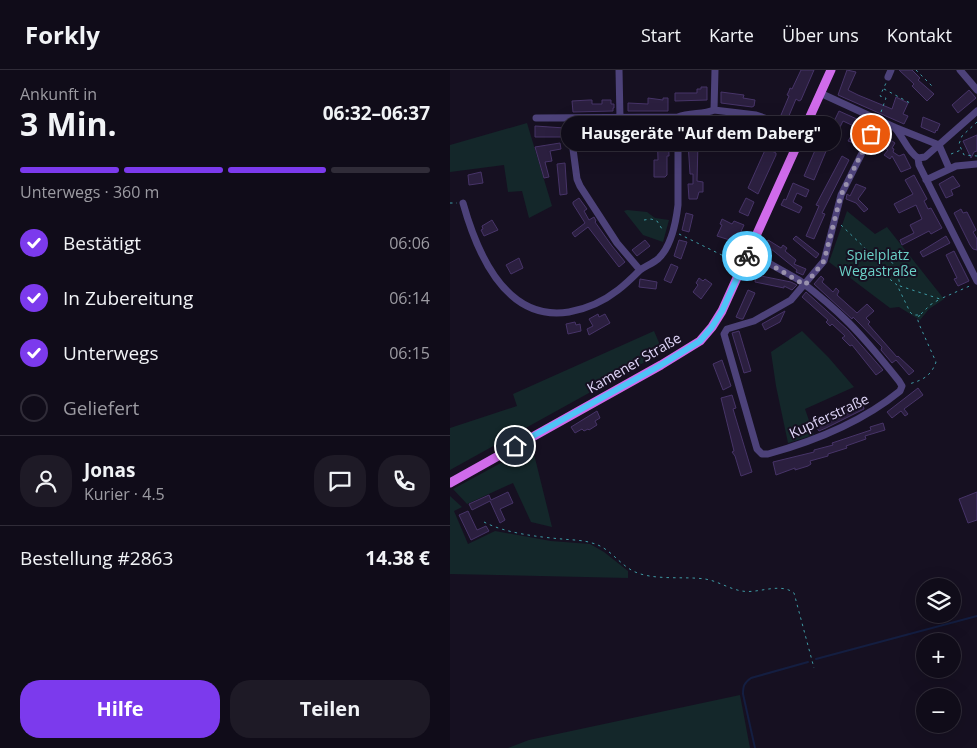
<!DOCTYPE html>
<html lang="de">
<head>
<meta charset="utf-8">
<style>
  :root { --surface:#100c19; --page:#1e1a26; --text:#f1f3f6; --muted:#9c9ba2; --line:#302c38; --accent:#7c3aed }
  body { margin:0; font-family:"Open Sans",sans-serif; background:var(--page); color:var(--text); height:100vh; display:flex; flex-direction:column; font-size:19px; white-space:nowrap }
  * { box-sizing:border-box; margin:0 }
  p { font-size:16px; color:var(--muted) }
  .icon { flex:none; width:28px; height:28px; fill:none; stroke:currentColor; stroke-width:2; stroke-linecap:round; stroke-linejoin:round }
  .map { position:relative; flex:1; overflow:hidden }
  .panel { display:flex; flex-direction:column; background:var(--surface); width:450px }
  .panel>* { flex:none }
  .buttons { position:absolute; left:466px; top:508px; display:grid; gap:10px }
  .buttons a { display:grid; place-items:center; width:45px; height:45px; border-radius:50%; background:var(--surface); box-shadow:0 5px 20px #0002,0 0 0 1px var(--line); font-size:25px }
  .pin { position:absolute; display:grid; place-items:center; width:42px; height:42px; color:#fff; margin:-21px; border:2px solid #fff; border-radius:50%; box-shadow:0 1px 5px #0007 }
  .courier { position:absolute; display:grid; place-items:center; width:50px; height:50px; margin:-25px; border:4px solid #4fc3f7; border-radius:50%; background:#fff; color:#222; box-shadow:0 1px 6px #0007 }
  .bubble { position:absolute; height:35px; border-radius:18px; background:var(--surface); box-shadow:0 5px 20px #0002,0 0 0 1px var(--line); font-size:16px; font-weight:700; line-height:35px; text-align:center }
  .headline em { font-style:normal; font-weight:700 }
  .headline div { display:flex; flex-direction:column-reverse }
  .headline { display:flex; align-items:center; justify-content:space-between; height:85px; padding:0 20px }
  h1 { font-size:32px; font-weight:700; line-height:38px }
  .bar { display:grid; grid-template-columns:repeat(4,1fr); gap:8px 5px; align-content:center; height:60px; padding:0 20px }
  .bar i { height:6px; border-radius:4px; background:var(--line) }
  .bar .active { background:var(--accent) }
  .bar p { grid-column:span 4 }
  .line { display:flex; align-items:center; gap:12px; padding:0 20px; border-top:1px solid var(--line) }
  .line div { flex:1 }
  .round { display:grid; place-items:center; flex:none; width:52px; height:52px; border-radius:20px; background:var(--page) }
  ol { padding:0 20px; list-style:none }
  li { display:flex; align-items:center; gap:15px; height:55px }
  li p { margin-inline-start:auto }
  li .icon { padding:5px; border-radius:50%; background:var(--accent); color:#fff; stroke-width:4 }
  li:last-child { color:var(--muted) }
  li i { width:28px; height:28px; border:2px solid var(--line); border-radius:50% }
  .primary-button { display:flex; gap:10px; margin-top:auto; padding:10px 20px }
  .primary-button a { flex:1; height:58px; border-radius:20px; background:var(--accent); color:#fff; font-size:20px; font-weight:700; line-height:58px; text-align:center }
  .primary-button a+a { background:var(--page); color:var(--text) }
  header { display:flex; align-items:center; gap:30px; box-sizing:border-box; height:70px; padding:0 25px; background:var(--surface); border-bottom:1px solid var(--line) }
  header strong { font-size:24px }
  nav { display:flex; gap:28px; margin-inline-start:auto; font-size:18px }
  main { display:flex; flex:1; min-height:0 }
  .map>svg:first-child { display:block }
  .green { fill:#14272a }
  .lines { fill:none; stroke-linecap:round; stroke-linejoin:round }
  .stream { stroke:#141e41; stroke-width:2 }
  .building { fill:#2b1f3f; stroke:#473468 }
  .path { stroke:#3e9ba5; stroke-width:1; stroke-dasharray:2.5 4; stroke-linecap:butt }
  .minor { stroke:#4d427a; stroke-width:7 }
  .major { stroke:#d06beb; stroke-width:9 }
  .done { stroke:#9991ad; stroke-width:5; stroke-dasharray:0 9 }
  .route { stroke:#4fc3f7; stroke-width:6 }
  .labels { text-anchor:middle; stroke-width:4; stroke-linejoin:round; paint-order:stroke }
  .park-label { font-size:14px; fill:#6bd0c7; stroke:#161021 }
  .street-label { font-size:14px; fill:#e0d6f9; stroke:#161021 }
</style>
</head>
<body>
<header>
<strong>Forkly</strong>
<nav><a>Start</a><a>Karte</a><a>Über uns</a><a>Kontakt</a></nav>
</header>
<main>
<section class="panel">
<div class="headline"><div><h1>3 Min.</h1><p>Ankunft in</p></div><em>06:32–06:37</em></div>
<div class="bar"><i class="active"></i><i class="active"></i><i class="active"></i><i></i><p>Unterwegs · 360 m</p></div>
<ol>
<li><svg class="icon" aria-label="check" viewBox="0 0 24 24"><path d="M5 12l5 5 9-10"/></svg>Bestätigt<p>06:06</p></li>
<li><svg class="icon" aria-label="check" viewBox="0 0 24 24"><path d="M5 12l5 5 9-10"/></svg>In Zubereitung<p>06:14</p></li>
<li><svg class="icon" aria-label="check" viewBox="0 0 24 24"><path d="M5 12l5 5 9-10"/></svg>Unterwegs<p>06:15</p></li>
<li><i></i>Geliefert</li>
</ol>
<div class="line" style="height:90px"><a class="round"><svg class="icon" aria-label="person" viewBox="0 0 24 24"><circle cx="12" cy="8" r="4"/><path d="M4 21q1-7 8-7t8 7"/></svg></a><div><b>Jonas</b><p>Kurier · 4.5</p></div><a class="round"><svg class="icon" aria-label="chat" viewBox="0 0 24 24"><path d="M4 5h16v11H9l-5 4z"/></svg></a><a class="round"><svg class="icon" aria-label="phone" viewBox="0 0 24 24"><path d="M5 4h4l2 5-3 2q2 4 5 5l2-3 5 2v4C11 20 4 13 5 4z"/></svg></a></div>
<div class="line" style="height:65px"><div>Bestellung #2863</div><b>14.38 €</b></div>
<div class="primary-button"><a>Hilfe</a><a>Teilen</a></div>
</section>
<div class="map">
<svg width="527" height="678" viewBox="0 0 527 678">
  <rect width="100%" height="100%" fill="#161021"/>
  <!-- green -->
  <path class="green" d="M77 53 102 136 79 148 72 121 58 122 54 95 0 102V75Z
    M177 140 197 142 205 148 219 150 213 172 193 165 174 141Z
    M397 141 425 164 437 157 494 229 479 239 470 250 449 237 440 238 379 192Z
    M204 261 213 282 0 400V358L67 336 63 324Z
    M352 261 379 288 404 317 355 339 364 365 338 373 326 316 321 282Z
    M82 376 102 457 81 452 63 413 17 434 3 419Z
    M0 426 12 437 4 441 18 474 45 461 101 471 140 474 154 482 178 501V508L0 504Z
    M290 625 300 678H58L79 670Z"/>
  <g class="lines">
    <!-- stream -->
    <path class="stream" d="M366 589 527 546
      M305 678 293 624C293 616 294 613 301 608L358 592"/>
  </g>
  <!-- building -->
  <path class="building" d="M351 0H364L351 30 349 31 346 29 338 48 331 45 339 26 337 25 339 21 340 18 342 19Z
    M397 0 406 2 398 20 408 25 442 39 446 27 458 33 453 44 458 46 454 54 388 25Z
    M449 0H462L470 8 468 10 484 24 477 31 462 16 464 14Z
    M251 17H257V30L225 31V23H247V19H251Z
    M519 20 526 28 508 43 502 35Z
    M271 22 294 25 293 28 305 30 304 36 302 37 271 33Z
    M198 28 213 30V28H218V41H178V33L198 34Z
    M139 30H142V34H152V30H161V34H164V38H163V41L123 42 122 31Z
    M389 41 418 54 409 75 398 71 401 66 404 68 408 58 393 51 387 63 384 62 364 110 354 106 366 78 361 76 364 70 371 73 375 65 377 66Z
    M473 47 490 54 487 61 486 60 485 63 471 57Z
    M270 48 302 53 300 60H298L297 66 289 64V61L272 59 263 58V61H250V54H269Z
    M207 53V55H218L219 86H217V105L215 107H204V90H208L207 58H201V54Z
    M85 56 115 58V67H85Z
    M130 56H174L175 67H158V70L136 71V68H127V63H130Z
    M324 60 331 63 322 81 326 83V85L308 124 298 118Z
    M433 65 445 73 442 78 444 79 443 82 449 86 454 84 461 98 451 102 442 86 440 89 434 85 438 80 424 72Z
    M527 65V81L524 82 521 88 513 71Z
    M110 73 111 79 100 81 102 91 95 92 99 107 94 108 85 77Z
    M238 73H248L247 111 253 112V122H249L247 129H239L238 114H243V104H240Z
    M392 86 399 90 372 143 375 144 364 169 356 166 369 136 366 135Z
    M115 93 117 124 110 125 107 94Z
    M31 102 33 113 19 115 18 105Z
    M464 105 477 129 474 131 478 139 481 138 492 158 481 164 479 161 452 175 450 170 464 163 460 155 472 149 466 135 449 143 444 134 463 124 455 110Z
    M503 106 510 116 501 120 503 125 496 128 489 114Z
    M343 113 359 120 356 127 347 123 343 132 352 137 349 143 331 135 334 129 336 130Z
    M406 114 416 118 408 129 418 139 414 142 406 133 396 129 397 124 400 126Z
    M129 128 137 139 134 141 139 150 144 147 146 151 145 152 162 176 175 192 169 197 138 157 125 167 122 163 135 153 123 134V132Z
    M296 128 304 132 298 146 289 142Z
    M511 139 513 143 517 142 526 160 523 162 527 169V180L523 179 520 175 504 143Z
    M236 143 243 145 239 162 232 160Z
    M272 149 282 154 284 151 294 155 286 172 267 166 272 155 270 154Z
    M42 150 48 160 34 166 31 160 33 159 32 156Z
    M346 166 369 184 366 188 343 169Z
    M496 166 500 173 473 187 470 182Z
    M195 170 200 176 187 186 182 180Z
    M229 170 237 172 231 189 224 186Z
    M318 170 331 178 333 175 337 178 335 181 346 190 344 194 356 199 353 205 346 202 347 200 315 174Z
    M504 181 519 211 508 216 504 209 507 208 496 185Z
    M69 188 73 198 61 204 56 195Z
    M221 194 228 197 221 213 214 210Z
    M306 205 341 212 347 215 342 220 334 216V218L305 212Z
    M371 206 374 209 372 212 383 222 386 218 389 221 387 225 407 243 417 234 424 241 416 248 420 252 418 254 447 287 448 286 464 301 459 305 446 290 442 293 431 280 432 277 410 254 403 247 402 249 364 214Z
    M249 208 253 211 255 209 262 214 251 229 243 222 248 215 246 213Z
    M190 209 207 212 206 219 189 217Z
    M298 220 305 223 293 249H291L286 247Z
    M356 222 398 260 433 300 426 305 402 275 400 276 392 268 395 266 382 254 380 256 376 252 378 250 352 227Z
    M335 241 330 252 315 260 312 254Z
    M148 244 149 247 155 244 160 253 139 265 137 259 143 256 139 249Z
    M125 252 126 255 130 254 131 261 118 264 116 254Z
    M289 261 301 301 294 303 282 263Z
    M272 290 281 316 273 320 263 294Z
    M468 318 473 325 454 339 458 344 455 346 451 341 442 348 437 342Z
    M282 325 286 338 283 339 302 402 291 406 285 386 282 382 284 381 271 328Z
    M413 335 414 339 376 358 369 361 366 357 392 341 391 338 395 336 397 339Z
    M147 341 150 348 145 351 147 355 139 360 138 359 134 361 132 359 125 363 121 357Z
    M433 353 435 360 415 366 416 369 396 376 397 378 378 384V386L360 391 361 394 358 396 345 400V398L326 405 323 392 364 382V380L383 375 382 373 421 360 420 357Z
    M58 422 63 433 50 439 55 450 50 453 40 431 22 440 19 434 39 425 41 430Z
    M527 422V450L518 453 509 429Z
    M18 441 27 460 36 456 39 461 21 470 9 445Z"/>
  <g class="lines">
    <!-- path -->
    <path class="path" d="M466 0 484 18
      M434 19 460 33
      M431 42 436 28 430 26 436 13
      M527 52 512 66 509 74 514 85 527 86
      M501 84 511 80
      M0 133H7
      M194 150 201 149 207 151 212 159 215 160
      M391 155 420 183 429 182C445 192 447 198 450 216L490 229 522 215
      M229 164 286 192
      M420 184 436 206 447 215 460 242 463 245H471L467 247 469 254 486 292C481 306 473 310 459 314
      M471 244 480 235 490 229
      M34 452C55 463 88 467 112 469 122 470 133 470 142 473 159 477 168 493 183 501 203 511 234 506 255 509 268 511 279 519 292 521 308 524 330 512 344 523L364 598"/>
    <!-- minor -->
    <path class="minor" d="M169 0 170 48
      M510 0 527 20
      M438 7 441 0
      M370 23 444 57 489 75 499 98
      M264 40 265 0
      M86 48 228 47C240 42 253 45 264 40L306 45 352 61
      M119 49 127 109 130 116 167 173 190 200C196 196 203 193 208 189 221 177 226 152 228 135V47
      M444 57C453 66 457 81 468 88L469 95 527 211
      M468 88 475 87 527 41
      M476 110 506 96 527 94
      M13 133C27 183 56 252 119 242 136 239 154 231 168 220 176 214 183 207 190 200
      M299 182 349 210C366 223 383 237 399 253 417 271 433 291 449 311L452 316 450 321C412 352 365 371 318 384H312L307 379 274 264 277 259 304 251 341 230 374 191 391 125 429 49"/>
    <!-- major -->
    <path class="major" d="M0 413 211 295 250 271 262 257 272 241 381 0"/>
  </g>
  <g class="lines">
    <!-- done -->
    <path class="done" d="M297 186 299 182 355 215 374 191 391 125 421 64"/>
    <!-- route -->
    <path class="route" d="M65 376 211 295 250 271 262 257 272 241 297 186"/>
  </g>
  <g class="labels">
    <!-- park labels -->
    <g class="park-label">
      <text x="428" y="190">Spielplatz<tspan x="428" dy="16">Wegastraße</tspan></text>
    </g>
    <!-- street labels -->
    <g class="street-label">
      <text transform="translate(184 293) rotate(-30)" y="5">Kamener Straße</text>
      <text transform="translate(379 346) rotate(-25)" y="5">Kupferstraße</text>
    </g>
  </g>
</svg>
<div class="buttons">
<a><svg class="icon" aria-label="layers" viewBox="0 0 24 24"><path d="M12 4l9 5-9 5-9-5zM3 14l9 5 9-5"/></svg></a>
<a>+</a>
<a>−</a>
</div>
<div class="pin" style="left:421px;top:64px;background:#ea580c"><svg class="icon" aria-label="bag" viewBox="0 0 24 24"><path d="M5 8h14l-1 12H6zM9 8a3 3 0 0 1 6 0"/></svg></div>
<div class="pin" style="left:65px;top:376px;background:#1f2937"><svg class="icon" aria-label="home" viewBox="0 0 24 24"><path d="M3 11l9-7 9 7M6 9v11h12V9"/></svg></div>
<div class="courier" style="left:297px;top:186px"><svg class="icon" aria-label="bike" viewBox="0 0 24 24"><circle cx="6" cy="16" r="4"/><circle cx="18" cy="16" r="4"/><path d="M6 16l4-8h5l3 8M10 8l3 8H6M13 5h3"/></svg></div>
<div class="bubble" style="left:111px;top:46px;width:280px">Hausgeräte &quot;Auf dem Daberg&quot;</div>
</div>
</main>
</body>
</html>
